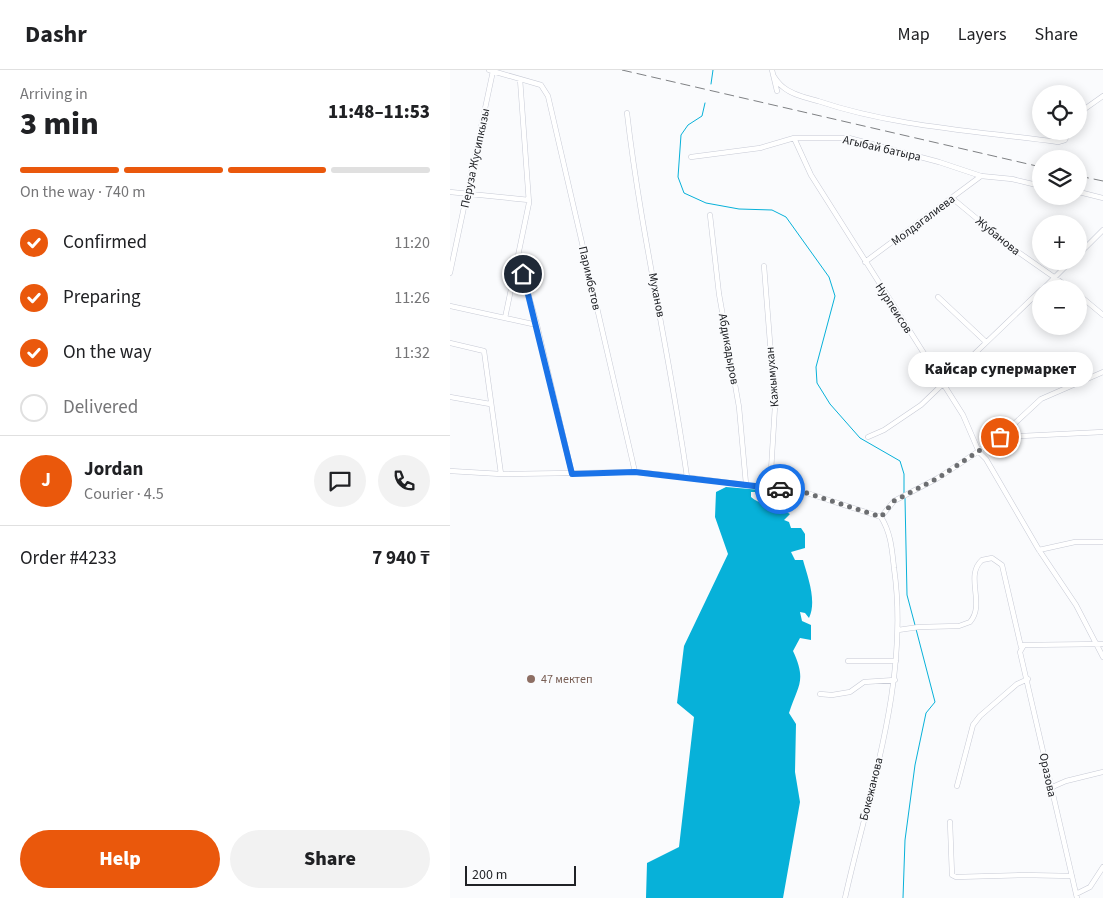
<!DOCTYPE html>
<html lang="en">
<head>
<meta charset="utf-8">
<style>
  :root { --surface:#fff; --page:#f2f2f2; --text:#202124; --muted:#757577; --line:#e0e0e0; --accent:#ea580c }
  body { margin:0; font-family:"Source Sans 3",sans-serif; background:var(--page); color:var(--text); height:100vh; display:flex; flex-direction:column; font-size:19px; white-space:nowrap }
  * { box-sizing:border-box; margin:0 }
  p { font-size:16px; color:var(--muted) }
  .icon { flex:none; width:28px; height:28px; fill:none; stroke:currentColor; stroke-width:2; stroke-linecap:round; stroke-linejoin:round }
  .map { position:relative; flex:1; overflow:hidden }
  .side { display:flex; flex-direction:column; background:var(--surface); width:450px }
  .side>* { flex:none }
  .buttons { position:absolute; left:582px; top:15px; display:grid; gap:10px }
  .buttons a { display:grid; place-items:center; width:55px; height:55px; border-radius:50%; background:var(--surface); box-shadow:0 2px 12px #0003; font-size:25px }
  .scale { position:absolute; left:15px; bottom:12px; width:111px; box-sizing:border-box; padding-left:5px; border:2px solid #202226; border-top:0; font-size:14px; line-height:18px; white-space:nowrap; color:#202226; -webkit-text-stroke:4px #fafbfd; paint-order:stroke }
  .pin { position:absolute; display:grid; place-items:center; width:42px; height:42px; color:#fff; margin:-21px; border:2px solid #fff; border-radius:50%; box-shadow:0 1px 5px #0007 }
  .courier { position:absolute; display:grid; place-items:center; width:50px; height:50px; margin:-25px; border:4px solid #1a73e8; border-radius:50%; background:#fff; color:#222; box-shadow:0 1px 6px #0007 }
  .bubble { position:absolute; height:35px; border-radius:18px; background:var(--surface); box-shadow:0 2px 12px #0003; font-size:16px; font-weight:800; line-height:35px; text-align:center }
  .head em { font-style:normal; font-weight:800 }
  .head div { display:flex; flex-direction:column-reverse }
  .head { display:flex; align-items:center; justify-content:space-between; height:85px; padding:0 20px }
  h1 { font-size:32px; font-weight:800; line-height:38px }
  .bar { display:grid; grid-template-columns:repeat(4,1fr); gap:8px 5px; align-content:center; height:60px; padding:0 20px }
  .bar i { height:6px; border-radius:4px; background:var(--line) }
  .bar .current { background:var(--accent) }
  .bar p { grid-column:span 4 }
  .line { display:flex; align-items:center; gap:12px; padding:0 20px; border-top:1px solid var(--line) }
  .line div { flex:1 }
  .round { display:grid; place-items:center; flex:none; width:52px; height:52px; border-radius:26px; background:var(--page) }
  ol { padding:0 20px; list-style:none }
  li { display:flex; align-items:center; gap:15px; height:55px }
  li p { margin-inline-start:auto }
  li .icon { padding:5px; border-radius:50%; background:var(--accent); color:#fff; stroke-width:4 }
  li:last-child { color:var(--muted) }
  li i { width:28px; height:28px; border:2px solid var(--line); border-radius:50% }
  .button { display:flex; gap:10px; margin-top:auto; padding:10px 20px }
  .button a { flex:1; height:58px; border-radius:30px; background:var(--accent); color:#fff; font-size:20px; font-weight:800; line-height:58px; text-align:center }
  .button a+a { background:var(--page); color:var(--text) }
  header { display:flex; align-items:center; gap:30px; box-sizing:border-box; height:70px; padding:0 25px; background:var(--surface); border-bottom:1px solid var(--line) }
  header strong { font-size:24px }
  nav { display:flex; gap:28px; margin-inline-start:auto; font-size:18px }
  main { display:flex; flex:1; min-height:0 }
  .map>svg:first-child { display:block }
  .water { fill:#07b1d9 }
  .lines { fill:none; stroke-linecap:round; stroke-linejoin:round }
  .stream { stroke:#07b1d9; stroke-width:1 }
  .minor-casing { stroke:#c7cad5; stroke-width:5.5 }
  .minor { stroke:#fff; stroke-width:4.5 }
  .rail { stroke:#7f8184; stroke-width:1; stroke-dasharray:10 5; stroke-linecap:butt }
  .done { stroke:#6c6e71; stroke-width:5; stroke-dasharray:0 9 }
  .route { stroke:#1a73e8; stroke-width:6 }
  .education-dot { fill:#8d6e63; stroke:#fafbfd; stroke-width:2 }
  .labels { text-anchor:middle; stroke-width:4; stroke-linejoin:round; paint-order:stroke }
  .street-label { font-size:12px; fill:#202226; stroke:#fafbfd }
  .education-label { font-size:12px; fill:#785e54; stroke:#fafbfd; text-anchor:start }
</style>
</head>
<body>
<header>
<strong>Dashr</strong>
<nav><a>Map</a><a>Layers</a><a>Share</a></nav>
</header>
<main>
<section class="side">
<div class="head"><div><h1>3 min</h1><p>Arriving in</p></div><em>11:48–11:53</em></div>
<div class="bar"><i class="current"></i><i class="current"></i><i class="current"></i><i></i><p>On the way · 740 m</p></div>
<ol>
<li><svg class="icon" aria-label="check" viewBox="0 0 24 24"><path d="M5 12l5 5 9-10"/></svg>Confirmed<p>11:20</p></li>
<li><svg class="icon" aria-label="check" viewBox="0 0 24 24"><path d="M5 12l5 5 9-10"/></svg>Preparing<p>11:26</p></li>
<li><svg class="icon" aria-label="check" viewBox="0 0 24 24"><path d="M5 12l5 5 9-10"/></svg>On the way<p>11:32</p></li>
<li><i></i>Delivered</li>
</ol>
<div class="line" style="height:90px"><b class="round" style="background:var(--accent);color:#fff">J</b><div><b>Jordan</b><p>Courier · 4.5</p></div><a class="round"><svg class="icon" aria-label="chat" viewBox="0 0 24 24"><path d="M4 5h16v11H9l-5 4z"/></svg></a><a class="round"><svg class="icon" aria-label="phone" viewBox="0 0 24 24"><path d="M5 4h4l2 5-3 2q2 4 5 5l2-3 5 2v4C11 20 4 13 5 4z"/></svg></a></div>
<div class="line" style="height:65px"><div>Order #4233</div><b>7 940 ₸</b></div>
<div class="button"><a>Help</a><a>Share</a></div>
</section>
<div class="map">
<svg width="653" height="828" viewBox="0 0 653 828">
  <rect width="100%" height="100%" fill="#fafbfd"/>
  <!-- water -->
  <path class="water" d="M276 417 311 420 312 426H307L305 422H301V427C311 436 321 433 333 433L335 437 331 439 340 444 334 450 339 452 341 458H351L355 464V478L341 482 345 490H353C358 508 367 531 359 548L355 543 350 542 352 551 361 555V570L350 568 343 581C357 611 348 615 339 643L346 654 345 702 350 732 333 828H196L197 793 229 777 244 647 227 633 234 576 278 484 265 447 266 422Z"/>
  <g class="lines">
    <!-- stream -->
    <path class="stream" d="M261 14 263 0
      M255 33 252 46 238 55 231 65 228 107 234 123 256 133 289 139 322 140 336 147 379 207 385 226 366 297 367 313 380 334 410 368 450 391 454 404V424
      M455 428 457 525 465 555
      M453 828 455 770 465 695 476 643 485 632 466 559"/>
    <!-- minor casing -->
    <g class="minor-casing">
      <path id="minor" d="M39 0 91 15 98 26 185 402
        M322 0 327 21
        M323 5C326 10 329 14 333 17 342 25 357 28 368 31 445 57 528 61 608 72L615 70 619 61
        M177 43C191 165 220 285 237 407
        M629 43 653 26
        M344 68 361 105 513 345 529 382 536 389 589 480 626 535 653 587
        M241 87 310 78 344 68H399L489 92 531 106 562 109 591 116
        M0 122 79 130
        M629 122 653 128
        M502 128 561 177 621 219
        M260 145 269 224 289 337 296 414
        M629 184 653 160
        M69 190 87 255 122 404
        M415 192 531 106
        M314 196 325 336 320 417
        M0 203 43 1
        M593 219 621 191
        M629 225 653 245
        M488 227 536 272
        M0 236 87 255
        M55 248 79 133 70 9
        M0 273 34 281 51 404
        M0 327 40 334
        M418 367 434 360 471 335 591 220
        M550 367 653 362
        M0 401 51 404 185 402 227 406 357 423 431 447
        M431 447 444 431 488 408 550 367 591 329 653 302
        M589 480 625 472H653
        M448 560 469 557 509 556 520 552C536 534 514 506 532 490L542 488 552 495 571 577
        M398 591H446
        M370 624 382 625 400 622 414 612 445 610
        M507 716 523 655 530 646 567 614 578 609
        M600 718 616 711 653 702
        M500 752 502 805 506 807 573 805 622 806
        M626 824 640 817 653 797
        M395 828C419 720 460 610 444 498 442 480 441 463 431 447
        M627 828 570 582 574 575 653 574"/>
    </g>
    <!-- minor -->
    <use href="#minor" class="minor"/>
    <!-- rail -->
    <path class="rail" d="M172 0 591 97
      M629 106 653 111"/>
  </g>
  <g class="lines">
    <!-- done -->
    <path class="done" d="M330 419 357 423 431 447 444 431 488 408 550 367"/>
    <!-- route -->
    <path class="route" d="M73 204 122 404 185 402 330 419"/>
  </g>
  <!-- markers -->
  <circle class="education-dot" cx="81" cy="609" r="5"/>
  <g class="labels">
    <!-- street labels -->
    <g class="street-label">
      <text transform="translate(432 78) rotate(13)" y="4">Агыбай батыра</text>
      <text transform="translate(25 88) rotate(-78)" y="4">Перуза Жусипкызы</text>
      <text transform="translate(473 150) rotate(-37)" y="4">Молдагалиева</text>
      <text transform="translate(548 166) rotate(39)" y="4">Жубанова</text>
      <text transform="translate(140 208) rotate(77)" y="4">Паримбетов</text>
      <text transform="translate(207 225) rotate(79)" y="4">Муханов</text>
      <text transform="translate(444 238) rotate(57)" y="4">Нурпеисов</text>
      <text transform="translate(279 279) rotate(80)" y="4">Абдикадыров</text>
      <text transform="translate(322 307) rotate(-95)" y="4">Кажымухан</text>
      <text transform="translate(598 705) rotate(78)" y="4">Оразова</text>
      <text transform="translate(421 719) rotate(-76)" y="4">Бокежанова</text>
    </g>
    <!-- education labels -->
    <g class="education-label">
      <text x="91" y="613">47 мектеп</text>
    </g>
  </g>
</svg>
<div class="buttons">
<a><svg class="icon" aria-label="locate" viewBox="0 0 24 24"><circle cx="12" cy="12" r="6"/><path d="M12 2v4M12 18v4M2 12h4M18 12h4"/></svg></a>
<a><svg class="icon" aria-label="layers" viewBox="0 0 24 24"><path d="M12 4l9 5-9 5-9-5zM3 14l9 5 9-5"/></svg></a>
<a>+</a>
<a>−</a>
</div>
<div class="scale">200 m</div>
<div class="pin" style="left:550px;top:367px;background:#ea580c"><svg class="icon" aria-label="bag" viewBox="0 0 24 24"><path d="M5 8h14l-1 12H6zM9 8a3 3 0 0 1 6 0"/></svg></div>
<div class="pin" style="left:73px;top:204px;background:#1f2937"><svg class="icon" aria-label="home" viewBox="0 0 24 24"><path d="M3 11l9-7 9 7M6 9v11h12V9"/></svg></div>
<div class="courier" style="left:330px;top:419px"><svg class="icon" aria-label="car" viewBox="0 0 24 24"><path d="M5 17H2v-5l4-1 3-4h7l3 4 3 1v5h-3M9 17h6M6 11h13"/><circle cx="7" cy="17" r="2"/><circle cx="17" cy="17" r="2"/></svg></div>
<div class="bubble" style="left:458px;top:282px;width:185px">Кайсар супермаркет</div>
</div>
</main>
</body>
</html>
